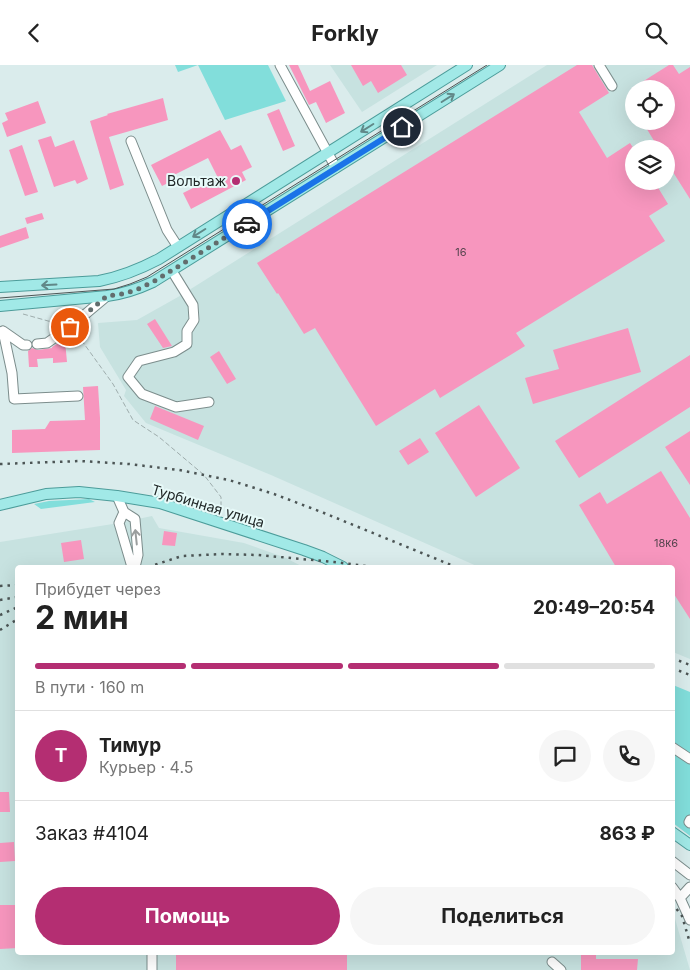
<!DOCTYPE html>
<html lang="ru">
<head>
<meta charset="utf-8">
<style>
  :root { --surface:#fff; --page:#f6f6f6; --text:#222; --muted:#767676; --line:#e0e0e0; --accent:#b42e72 }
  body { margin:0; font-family:Inter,sans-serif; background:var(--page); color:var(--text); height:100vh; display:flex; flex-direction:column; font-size:19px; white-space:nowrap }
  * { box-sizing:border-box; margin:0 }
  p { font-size:16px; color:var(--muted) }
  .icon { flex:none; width:28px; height:28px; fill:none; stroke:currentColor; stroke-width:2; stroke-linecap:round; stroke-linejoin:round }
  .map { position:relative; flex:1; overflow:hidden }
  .side { position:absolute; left:15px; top:500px; width:660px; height:390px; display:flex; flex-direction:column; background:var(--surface); border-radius:5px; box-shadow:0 5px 20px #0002 }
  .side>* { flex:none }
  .buttons { position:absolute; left:625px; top:15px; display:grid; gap:10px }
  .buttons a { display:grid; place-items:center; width:50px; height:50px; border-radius:50%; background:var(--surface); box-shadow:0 5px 20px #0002; font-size:25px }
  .pin { position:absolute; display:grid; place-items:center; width:42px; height:42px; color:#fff; margin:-21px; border:2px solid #fff; border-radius:50%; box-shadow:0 1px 5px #0007 }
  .courier { position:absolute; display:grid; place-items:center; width:50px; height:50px; margin:-25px; border:4px solid #1a73e8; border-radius:50%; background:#fff; color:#222; box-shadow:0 1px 6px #0007 }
  .head em { font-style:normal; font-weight:700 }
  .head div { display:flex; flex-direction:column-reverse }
  .head { display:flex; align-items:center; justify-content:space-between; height:85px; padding:0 20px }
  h1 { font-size:32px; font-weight:700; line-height:38px }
  .bar { display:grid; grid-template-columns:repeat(4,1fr); gap:8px 5px; align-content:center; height:60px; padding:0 20px }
  .bar i { height:6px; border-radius:4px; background:var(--line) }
  .bar .selected { background:var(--accent) }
  .bar p { grid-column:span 4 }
  .line { display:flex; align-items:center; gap:12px; padding:0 20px; border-top:1px solid var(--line) }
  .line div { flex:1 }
  .round { display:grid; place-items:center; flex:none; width:52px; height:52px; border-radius:26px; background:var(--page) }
  .action { display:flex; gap:10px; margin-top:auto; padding:10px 20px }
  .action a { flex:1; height:58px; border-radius:30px; background:var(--accent); color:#fff; font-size:20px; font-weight:700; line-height:58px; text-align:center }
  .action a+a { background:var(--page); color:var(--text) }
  header { display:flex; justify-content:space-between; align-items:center; height:65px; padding:0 20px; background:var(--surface); font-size:22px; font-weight:700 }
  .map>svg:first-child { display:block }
  .built { fill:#c7e2e0; fill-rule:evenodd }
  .green { fill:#82dedb }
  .building { fill:#f796be }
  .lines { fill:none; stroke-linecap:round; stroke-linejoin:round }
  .minor-casing { stroke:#7c8d8c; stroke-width:11 }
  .major-casing { stroke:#4c9c9a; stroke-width:12 }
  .path { stroke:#9eacac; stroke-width:1; stroke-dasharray:5 2.5; stroke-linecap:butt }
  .minor { stroke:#fff; stroke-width:9 }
  .major { stroke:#a1e9e7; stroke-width:10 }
  .tram { stroke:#4c5555; stroke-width:1 }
  .rail { stroke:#4c5555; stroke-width:2.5; stroke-dasharray:2.5 5; stroke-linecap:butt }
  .oneway { stroke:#618888 }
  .oneway2 { stroke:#9b9e9e }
  .done { stroke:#626d6d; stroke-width:5; stroke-dasharray:0 9 }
  .route { stroke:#1a73e8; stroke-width:6 }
  .poi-dot { fill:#b42e72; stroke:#e7faf9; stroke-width:2 }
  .labels { text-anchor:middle; stroke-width:4; stroke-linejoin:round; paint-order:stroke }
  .number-label { font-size:11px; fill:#56444e }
  .poi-label { font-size:14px; fill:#212828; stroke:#e7faf9; text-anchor:end }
  .street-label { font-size:14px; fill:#212828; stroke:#e7faf9 }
</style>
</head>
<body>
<header><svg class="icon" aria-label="back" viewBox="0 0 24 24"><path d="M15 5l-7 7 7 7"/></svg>Forkly<svg class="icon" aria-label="search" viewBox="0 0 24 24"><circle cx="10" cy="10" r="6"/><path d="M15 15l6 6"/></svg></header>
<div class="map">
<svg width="690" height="905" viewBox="0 0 690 905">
  <rect width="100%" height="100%" fill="#daecec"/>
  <!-- built -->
  <path class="built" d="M330 0H437L362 47Z
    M547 0H690V594L673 587 672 502H479L271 410 146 358 124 331 126 325 100 282 98 258 137 255 178 232ZM634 24H666V56H634ZM634 84H666V116H634Z
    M152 451 159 463 244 478 286 493 303 502H18V888H672L673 847 690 905H0V477L119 458Z"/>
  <!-- green -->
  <path class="green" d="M175 0H268L286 36 225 55 198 0 178 7Z
    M89 434 95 437 41 444 34 439 49 436Z
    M673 620 690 627V771L673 758Z"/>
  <!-- building -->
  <path class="building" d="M289 0H298L310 26 330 16 345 48 326 58 316 37 309 40Z
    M351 0H401L407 10 378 28 371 16 363 21Z
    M577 0H592L609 28 579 47 607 93 630 78 634 84V116H654L668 139 649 151 665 176 516 268 525 281 440 333 435 324 376 361 315 263 304 269 278 228 277 229 257 198Z
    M669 0H673L679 9 690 2V134L666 96V84H659L642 56H666V24H631Z
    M163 33 168 55 109 72 124 120 110 125 90 56 108 50 107 49Z
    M38 36 46 58 7 72 2 58 8 55 5 48Z
    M279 44 295 81 283 86 267 49Z
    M220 65 231 85 241 80 252 102 242 107 246 115 191 144 183 128 217 111 208 93 174 110 176 114 162 121 151 100Z
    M51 71 55 82 74 75 88 114 77 119 75 115 54 122 38 75Z
    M22 80 38 127 25 131 9 85Z
    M42 148 44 154 27 159 25 153Z
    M26 162 29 173 0 183V171Z
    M155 254 172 281 163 283 147 259Z
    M628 263 641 307 533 339 525 313 559 304 553 285Z
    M65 276 67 297 53 298V293L37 294 38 302H29L28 286 32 283 38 285 52 283V282L60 277Z
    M219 286 236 314 227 319 210 292Z
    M690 290V342L579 413 555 376Z
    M98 321 100 353V385L12 388V365L45 364 50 356 85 355 83 322Z
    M479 340 520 403 476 432 435 368Z
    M155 341 204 361 198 375 150 354Z
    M690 366V420L665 382Z
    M420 373 429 387 408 400 399 386Z
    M661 406 690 453V554L672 526V502H616L579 440 600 427 607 439Z
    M164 466 177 468 175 481 162 480Z
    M81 475 84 494 64 497 61 478Z
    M0 727H9L10 747H0Z
    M14 777 15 796 0 797V778Z
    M0 840H18V883L0 884Z
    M176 888H347V905H176Z
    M581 888H596V894H638L637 905H581Z"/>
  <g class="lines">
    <!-- minor casing -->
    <g class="minor-casing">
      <path id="minor" d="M280 0 336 103
        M599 0 612 21
        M131 76 167 165 178 182
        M172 206 193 240 194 255 187 266V279L174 287 139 296 128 312 142 329 176 342 209 337
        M3 266 12 308 14 334 78 331
        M0 267 3 266 23 280H27
        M37 279 47 278 70 262 107 231
        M117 431 124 447 135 454 138 490 135 502
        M124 447 119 458 132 502
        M672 682 690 694
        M690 755 689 757 690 758
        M672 796 690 810
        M672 822 680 833 690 822
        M680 833 690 855
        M152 888V905
        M552 897 561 905"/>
    </g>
    <!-- major casing -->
    <g class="major-casing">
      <path id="major" d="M0 222 99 216C120 212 140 204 159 194L467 0
        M0 241 107 231C123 229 138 224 153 217L500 0
        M0 440 46 429 79 427 117 431 160 438 304 485 323 492 343 502
        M672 767 690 780"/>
    </g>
    <!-- path -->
    <path class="path" d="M23 249 59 259
      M77 269 113 319 133 355 159 372 204 410 221 432V447"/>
    <!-- minor -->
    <use href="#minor" class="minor"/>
    <!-- major -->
    <use href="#major" class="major"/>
    <!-- tram -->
    <path class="tram" d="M0 233 114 224 130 219 147 212 487 0"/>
    <!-- rail -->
    <path class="rail" d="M0 399 80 396 129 399 179 405 229 415 274 429 324 448 456 502
      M112 502 119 500
      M148 502 182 491 222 489 258 490 334 497 374 502
      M0 521 18 520
      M0 535 18 532
      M0 550 18 542
      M0 565 18 554
      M672 593 690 600
      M672 603 690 610
      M672 838 682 851 690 878"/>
  </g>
  <!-- one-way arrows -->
  <defs><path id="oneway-shaft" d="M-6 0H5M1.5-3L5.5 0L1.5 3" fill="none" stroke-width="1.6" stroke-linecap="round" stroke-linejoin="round" transform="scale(1.25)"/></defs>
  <g class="oneway">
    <use href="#oneway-shaft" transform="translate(448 33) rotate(-32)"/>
    <use href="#oneway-shaft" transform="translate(367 63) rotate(148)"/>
    <use href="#oneway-shaft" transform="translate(199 168) rotate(148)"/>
    <use href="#oneway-shaft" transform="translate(49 220) rotate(177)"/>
  </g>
  <use class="oneway2" href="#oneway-shaft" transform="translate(136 472) rotate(-96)"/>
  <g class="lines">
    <!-- done -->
    <path class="done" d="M70 262 107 231 122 229 136 225 153 217 247 159"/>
    <!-- route -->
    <path class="route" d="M247 159 402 62"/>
  </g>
  <!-- markers -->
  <circle class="poi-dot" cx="236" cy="116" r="5"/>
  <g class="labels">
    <!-- number labels -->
    <g class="number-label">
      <text x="461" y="191">16</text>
      <text x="666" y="482">18к6</text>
    </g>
    <!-- poi labels -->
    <g class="poi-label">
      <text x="226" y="121">Вольтаж</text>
    </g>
    <!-- street labels -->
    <g class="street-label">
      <text transform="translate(208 441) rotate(17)" y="5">Турбинная улица</text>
    </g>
  </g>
</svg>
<div class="buttons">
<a><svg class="icon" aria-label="locate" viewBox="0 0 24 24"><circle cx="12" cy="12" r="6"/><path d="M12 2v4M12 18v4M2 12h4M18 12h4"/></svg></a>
<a><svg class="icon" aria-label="layers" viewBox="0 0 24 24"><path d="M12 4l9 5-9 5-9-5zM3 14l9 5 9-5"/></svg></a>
</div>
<div class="pin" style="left:70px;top:262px;background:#ea580c"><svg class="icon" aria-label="bag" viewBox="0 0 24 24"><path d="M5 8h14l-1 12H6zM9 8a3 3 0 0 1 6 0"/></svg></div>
<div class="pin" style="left:402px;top:62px;background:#1f2937"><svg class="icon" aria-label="home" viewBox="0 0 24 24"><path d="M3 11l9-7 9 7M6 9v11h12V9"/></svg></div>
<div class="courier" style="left:247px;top:159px"><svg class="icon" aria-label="car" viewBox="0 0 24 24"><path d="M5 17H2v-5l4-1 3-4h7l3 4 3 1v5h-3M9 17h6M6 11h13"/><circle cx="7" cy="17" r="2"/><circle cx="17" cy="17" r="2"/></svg></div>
<section class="side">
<div class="head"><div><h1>2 мин</h1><p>Прибудет через</p></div><em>20:49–20:54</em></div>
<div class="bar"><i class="selected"></i><i class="selected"></i><i class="selected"></i><i></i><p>В пути · 160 m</p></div>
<div class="line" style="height:90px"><b class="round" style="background:var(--accent);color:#fff">Т</b><div><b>Тимур</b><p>Курьер · 4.5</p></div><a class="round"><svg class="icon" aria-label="chat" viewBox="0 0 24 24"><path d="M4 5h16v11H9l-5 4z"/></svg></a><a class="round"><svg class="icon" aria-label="phone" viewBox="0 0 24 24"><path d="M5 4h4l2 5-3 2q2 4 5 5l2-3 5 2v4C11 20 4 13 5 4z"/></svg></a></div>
<div class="line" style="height:65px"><div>Заказ #4104</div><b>863 ₽</b></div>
<div class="action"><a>Помощь</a><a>Поделиться</a></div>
</section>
</div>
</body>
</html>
